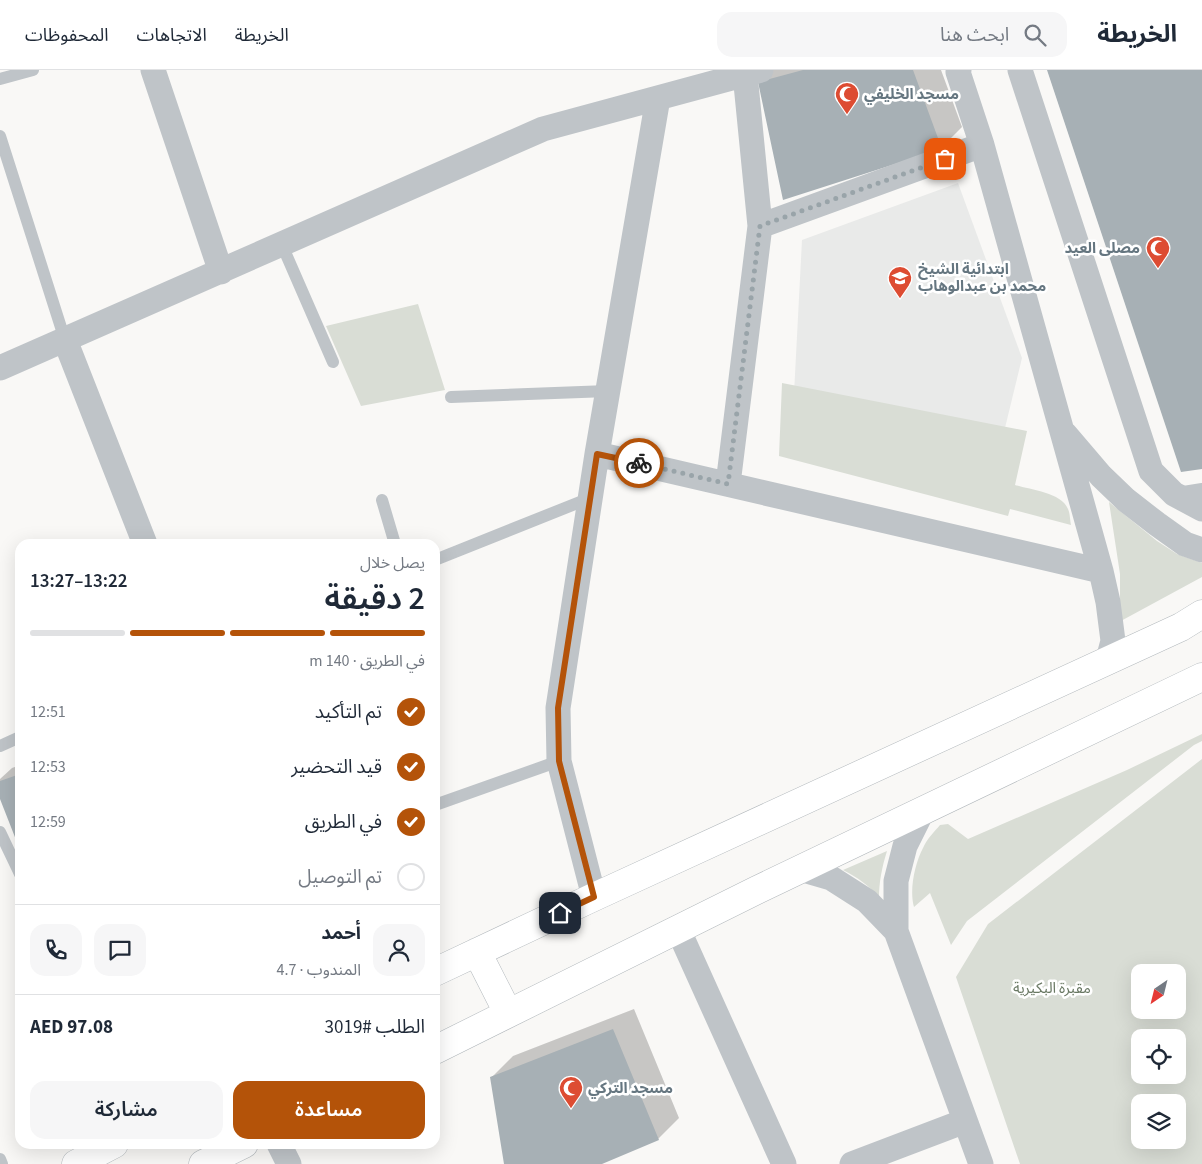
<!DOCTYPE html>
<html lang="ar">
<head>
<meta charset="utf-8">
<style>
  :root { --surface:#fff; --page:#f6f6f7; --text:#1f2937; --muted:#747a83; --line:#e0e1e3; --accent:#b45309 }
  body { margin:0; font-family:"Source Sans 3","Noto Sans Arabic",sans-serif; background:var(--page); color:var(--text); direction:rtl; height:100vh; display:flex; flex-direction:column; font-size:19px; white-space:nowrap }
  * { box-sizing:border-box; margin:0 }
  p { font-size:16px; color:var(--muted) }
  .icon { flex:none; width:28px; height:28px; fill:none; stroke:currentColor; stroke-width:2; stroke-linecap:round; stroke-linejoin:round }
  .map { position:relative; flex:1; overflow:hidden; direction:ltr }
  .side { position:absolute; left:15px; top:469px; width:425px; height:610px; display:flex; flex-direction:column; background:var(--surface); border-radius:15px; box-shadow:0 5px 20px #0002; direction:rtl }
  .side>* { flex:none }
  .needle { width:32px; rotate:215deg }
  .buttons { position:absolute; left:1131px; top:894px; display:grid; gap:10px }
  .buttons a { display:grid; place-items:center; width:55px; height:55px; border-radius:10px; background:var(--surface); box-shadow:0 5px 20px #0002; font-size:25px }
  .pin { position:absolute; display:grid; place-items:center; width:42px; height:42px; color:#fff; margin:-21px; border-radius:10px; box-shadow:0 2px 8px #0006 }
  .courier { position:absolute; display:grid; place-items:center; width:50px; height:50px; margin:-25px; border:4px solid #b45309; border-radius:50%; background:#fff; color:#222; box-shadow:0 1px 6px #0007 }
  .head em { font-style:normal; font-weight:600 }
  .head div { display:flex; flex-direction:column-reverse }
  .head { display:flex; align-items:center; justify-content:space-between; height:85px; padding:0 15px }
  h1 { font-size:32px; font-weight:600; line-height:38px }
  .bar { display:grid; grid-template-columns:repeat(4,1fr); gap:8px 5px; align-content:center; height:60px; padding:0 15px }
  .bar i { height:6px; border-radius:4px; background:var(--line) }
  .bar .selected { background:var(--accent) }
  .bar p { grid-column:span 4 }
  .line { display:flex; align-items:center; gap:12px; padding:0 15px; border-top:1px solid var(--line) }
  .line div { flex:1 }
  .round { display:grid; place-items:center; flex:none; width:52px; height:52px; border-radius:15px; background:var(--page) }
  ol { padding:0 15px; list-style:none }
  li { display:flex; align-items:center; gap:15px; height:55px }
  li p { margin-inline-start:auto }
  li .icon { padding:5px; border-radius:50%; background:var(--accent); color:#fff; stroke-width:4 }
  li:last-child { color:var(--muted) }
  li i { width:28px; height:28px; border:2px solid var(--line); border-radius:50% }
  .button { display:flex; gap:10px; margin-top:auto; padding:10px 15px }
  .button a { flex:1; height:58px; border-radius:15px; background:var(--accent); color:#fff; font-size:20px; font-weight:600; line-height:58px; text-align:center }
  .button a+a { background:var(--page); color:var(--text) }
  header { display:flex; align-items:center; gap:30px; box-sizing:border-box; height:70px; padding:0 25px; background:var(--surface); border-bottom:1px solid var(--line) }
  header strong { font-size:24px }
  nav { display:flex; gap:28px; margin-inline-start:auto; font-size:18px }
  .search { width:350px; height:45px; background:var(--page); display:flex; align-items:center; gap:12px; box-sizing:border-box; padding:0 18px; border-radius:15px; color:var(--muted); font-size:19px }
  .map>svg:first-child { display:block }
  .built { fill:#e9eae9 }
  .green { fill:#d9ddd5; fill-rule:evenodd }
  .shadow { fill:#0003 }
  .building { fill:#a7b0b5 }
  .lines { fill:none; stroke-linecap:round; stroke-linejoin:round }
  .secondary-casing { stroke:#b2b8bc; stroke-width:29 }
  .lane { stroke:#bfc4c8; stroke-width:12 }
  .street { stroke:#bfc4c8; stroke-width:25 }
  .secondary { stroke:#fff; stroke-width:28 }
  .done { stroke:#99a4a9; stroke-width:5; stroke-dasharray:0 9 }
  .route { stroke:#b45309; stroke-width:6 }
  .labels { text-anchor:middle; stroke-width:5; stroke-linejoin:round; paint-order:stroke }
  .poi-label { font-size:15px; font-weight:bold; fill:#657680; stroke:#fff; text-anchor:start }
  .park-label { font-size:15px; fill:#697863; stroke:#fff }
</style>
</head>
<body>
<header>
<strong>الخريطة</strong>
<div class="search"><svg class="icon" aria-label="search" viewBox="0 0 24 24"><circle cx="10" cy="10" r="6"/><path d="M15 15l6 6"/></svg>ابحث هنا</div>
<nav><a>الخريطة</a><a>الاتجاهات</a><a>المحفوظات</a></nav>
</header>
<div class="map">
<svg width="1202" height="1094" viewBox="0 0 1202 1094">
  <rect width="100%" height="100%" fill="#f9f8f6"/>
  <!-- built -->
  <path class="built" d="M958 113 1022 288 1004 362 794 324 802 170Z"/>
  <!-- green -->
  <path class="green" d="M418 234 445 320 361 336 326 256Z
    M782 313 1027 361 1015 415C1030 420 1061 422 1068 439 1070 443 1070 450 1071 455L1010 439 1008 446 779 386Z
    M1109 432 1157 471 1177 484 1202 493V507L1119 552 1120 533V504Z
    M1202 664V671L1194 675 967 851 951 875 930 823 914 837C909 820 915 793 923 778 927 769 934 762 940 755L948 754 968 769 1127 700Z
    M1202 689V1094H1020L956 907 988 854ZM1140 902H1178V940H1140ZM1140 968H1178V1005H1140ZM1178 1032V1070H1140V1032Z
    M887 781C882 797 879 812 879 828 870 816 857 807 843 800Z"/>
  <!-- shadow -->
  <path class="shadow" d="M771 0H941L962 57 941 78 759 12Z
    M20 695V777L0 725V709L12 698Z
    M634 939 679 1048 658 1069 598 1094H505L492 1007 513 986Z"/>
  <!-- building -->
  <path class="building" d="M803 0H913L942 79 783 130 758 12Z
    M1047 0H1202V399L1181 402Z
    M20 704V780L0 729V711Z
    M613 959 659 1070 602 1094H504L490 1007Z"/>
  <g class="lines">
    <!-- secondary casing -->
    <g class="secondary-casing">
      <path id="secondary" d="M477 882 508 943
        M435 902 594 827 1181 557 1202 544
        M435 980 757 820 1202 607
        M76 1094 114 1074
        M203 1094 244 1074"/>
    </g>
    <!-- lane -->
    <path class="lane" d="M0 9 33 0
      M0 66 65 270
      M282 175 333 292
      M451 327 608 321
      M1177 423 1202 419
      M382 430 395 474
      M435 490 590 428
      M0 676 20 667
      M435 735 559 691
      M0 762 20 804
      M0 1089 2 1094"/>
    <!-- street -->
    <path class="street" d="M153 0 221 202
      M959 0 958 2 982 75 1101 501 1108 532 1113 571 1108 590
      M1020 0 1151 401 1174 424 1202 439
      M760 156 982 75
      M65 270 145 474
      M0 298 543 59 761 0
      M1066 365 1101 406 1126 430 1157 454 1185 474 1202 480
      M597 384 1101 501
      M728 414 760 156 745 4
      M923 740 905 776 896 811V861L981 1094
      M800 799 831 808 867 831 896 861
      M594 827 559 691 558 638 597 384 658 28
      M678 859 784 1094
      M279 1074 289 1094
      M852 1094 965 1051"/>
    <!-- secondary -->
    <use href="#secondary" class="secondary"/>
  </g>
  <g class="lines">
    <!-- done -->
    <path class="done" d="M639 393 728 414 760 156 945 89"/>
    <!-- route -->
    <path class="route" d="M560 843 594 827 559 691 558 638 597 384 639 393"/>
  </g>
  <!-- icons -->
  <defs>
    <g id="mosque-pin" transform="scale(1.25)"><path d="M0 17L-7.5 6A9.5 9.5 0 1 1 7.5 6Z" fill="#dd4c32" stroke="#fff"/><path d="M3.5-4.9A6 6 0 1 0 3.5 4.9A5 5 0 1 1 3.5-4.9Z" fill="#fff"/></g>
    <g id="school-pin" transform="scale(1.25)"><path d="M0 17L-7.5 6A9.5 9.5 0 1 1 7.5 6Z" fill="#dd4c32" stroke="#fff"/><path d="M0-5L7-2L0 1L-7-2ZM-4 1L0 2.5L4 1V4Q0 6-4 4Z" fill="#fff"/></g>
  </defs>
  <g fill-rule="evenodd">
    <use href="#mosque-pin" x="847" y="24"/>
    <use href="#mosque-pin" x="1158" y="178"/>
    <use href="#school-pin" x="900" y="208"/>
    <use href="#mosque-pin" x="571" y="1018"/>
  </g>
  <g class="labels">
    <!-- poi labels -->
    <g class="poi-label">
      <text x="864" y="29">مسجد الخليفي</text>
      <text x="1140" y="183" text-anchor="end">مصلى العيد</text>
      <text x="918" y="204">ابتدائية الشيخ<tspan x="918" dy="17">محمد بن عبدالوهاب</tspan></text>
      <text x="588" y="1023">مسجد التركي</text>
    </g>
    <!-- park labels -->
    <g class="park-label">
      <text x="1052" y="923">مقبرة البكيرية</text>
    </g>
  </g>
</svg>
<div class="buttons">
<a><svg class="needle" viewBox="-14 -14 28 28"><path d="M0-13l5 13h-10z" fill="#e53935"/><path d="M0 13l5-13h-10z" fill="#747a83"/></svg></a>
<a><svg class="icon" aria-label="locate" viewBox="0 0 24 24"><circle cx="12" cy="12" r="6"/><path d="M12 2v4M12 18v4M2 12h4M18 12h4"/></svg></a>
<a><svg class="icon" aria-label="layers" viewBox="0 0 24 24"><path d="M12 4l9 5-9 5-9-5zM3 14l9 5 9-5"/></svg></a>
</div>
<div class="pin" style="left:945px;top:89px;background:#ea580c"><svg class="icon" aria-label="bag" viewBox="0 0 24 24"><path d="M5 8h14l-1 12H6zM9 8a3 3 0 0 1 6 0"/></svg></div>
<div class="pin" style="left:560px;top:843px;background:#1f2937"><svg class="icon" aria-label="home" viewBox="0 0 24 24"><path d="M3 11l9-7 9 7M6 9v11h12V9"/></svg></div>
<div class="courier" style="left:639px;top:393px"><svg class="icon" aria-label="bike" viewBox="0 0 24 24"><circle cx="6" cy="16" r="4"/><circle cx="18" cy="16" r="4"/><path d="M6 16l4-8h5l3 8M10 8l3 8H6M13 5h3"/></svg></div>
<section class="side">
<div class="head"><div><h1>2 دقيقة</h1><p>يصل خلال</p></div><em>13:22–13:27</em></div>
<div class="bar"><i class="selected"></i><i class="selected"></i><i class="selected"></i><i></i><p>في الطريق · 140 m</p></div>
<ol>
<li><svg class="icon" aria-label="check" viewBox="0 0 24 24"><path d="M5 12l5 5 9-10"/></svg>تم التأكيد<p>12:51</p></li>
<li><svg class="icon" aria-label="check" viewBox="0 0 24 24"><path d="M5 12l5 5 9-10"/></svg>قيد التحضير<p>12:53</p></li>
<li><svg class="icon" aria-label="check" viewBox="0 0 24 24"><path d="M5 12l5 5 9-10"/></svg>في الطريق<p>12:59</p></li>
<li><i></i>تم التوصيل</li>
</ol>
<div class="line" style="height:90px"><a class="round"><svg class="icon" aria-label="person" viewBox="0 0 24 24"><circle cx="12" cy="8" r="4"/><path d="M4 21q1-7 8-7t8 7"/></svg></a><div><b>أحمد</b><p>المندوب · 4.7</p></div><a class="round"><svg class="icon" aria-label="chat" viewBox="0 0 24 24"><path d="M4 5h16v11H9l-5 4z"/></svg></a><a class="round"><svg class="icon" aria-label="phone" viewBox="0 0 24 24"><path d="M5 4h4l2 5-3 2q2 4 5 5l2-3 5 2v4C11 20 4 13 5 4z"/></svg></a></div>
<div class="line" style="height:65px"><div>الطلب #3019</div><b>AED 97.08</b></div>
<div class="button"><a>مساعدة</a><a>مشاركة</a></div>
</section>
</div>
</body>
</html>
